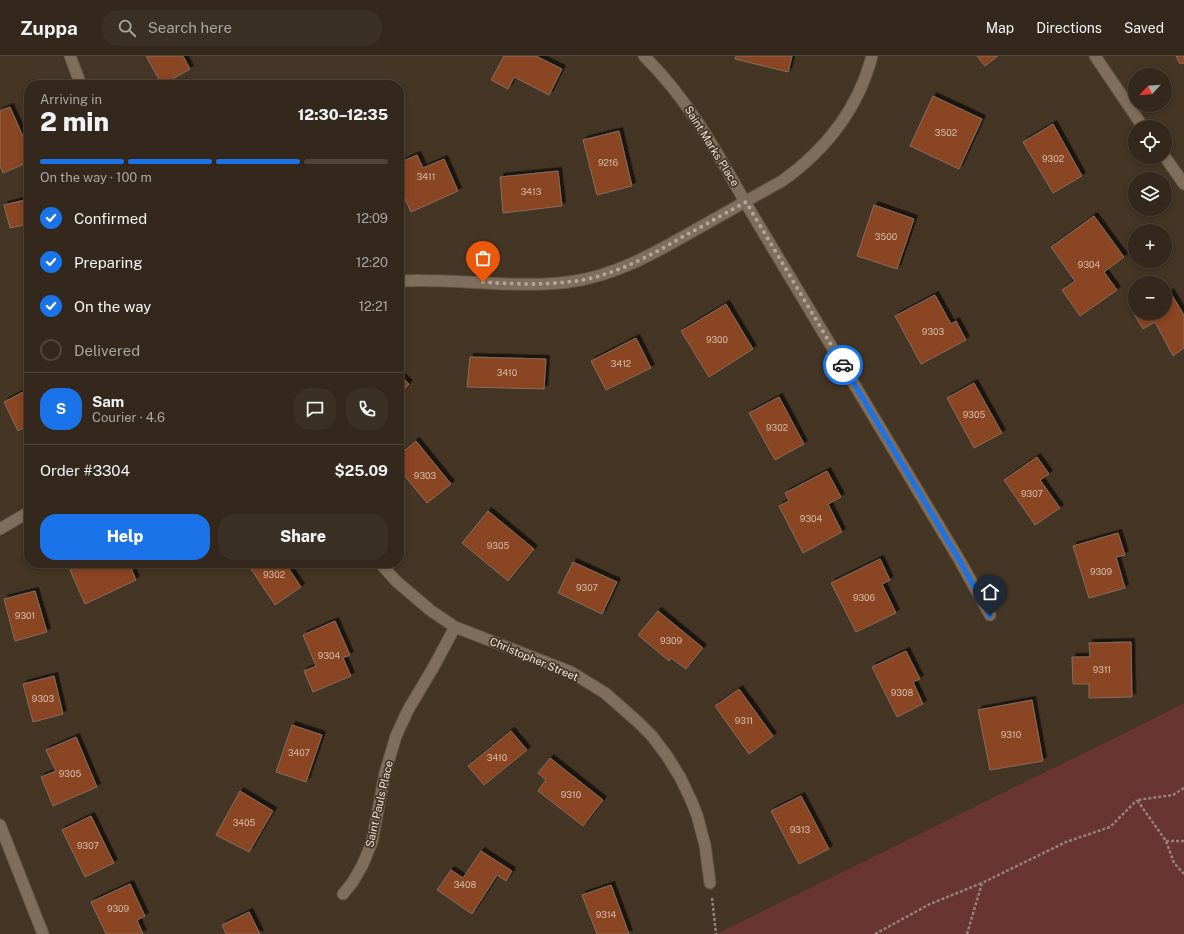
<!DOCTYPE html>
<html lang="en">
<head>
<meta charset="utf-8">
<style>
  :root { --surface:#33281b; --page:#3b3024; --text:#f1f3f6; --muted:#a9a6a3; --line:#4e443a; --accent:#1a73e8 }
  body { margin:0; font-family:"Public Sans",sans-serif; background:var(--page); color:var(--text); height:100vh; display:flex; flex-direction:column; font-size:15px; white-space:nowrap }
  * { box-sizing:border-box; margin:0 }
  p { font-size:13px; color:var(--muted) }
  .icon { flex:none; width:22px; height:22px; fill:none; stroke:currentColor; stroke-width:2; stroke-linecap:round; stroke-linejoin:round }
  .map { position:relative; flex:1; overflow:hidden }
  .side { position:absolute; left:24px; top:24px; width:380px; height:488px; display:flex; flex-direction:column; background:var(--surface); border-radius:16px; box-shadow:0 2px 6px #0003,0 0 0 1px var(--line) }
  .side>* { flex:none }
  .needle { width:26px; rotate:244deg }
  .buttons { position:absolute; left:1128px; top:12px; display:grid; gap:8px }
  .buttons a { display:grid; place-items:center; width:44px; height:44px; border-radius:50%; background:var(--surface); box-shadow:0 2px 6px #0003,0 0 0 1px var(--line); font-size:20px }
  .pin { position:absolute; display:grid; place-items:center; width:34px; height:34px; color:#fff; margin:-41px -17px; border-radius:50% 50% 50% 0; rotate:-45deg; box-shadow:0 0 4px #0007 }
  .pin .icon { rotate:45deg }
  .courier { position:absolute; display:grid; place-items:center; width:40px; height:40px; margin:-20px; border:3px solid #1a73e8; border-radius:50%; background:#fff; color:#222; box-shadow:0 1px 5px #0007 }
  .overview em { font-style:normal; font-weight:800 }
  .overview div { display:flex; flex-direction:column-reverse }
  .overview { display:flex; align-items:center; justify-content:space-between; height:68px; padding:0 16px }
  h1 { font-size:26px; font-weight:800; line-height:30px }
  .bar { display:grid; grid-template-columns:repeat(4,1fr); gap:6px 4px; align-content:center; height:48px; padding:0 16px }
  .bar i { height:5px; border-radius:3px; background:var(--line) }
  .bar .on { background:var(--accent) }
  .bar p { grid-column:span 4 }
  .line { display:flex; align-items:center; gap:10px; padding:0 16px; border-top:1px solid var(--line) }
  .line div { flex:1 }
  .round { display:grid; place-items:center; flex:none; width:42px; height:42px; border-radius:16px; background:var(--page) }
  ol { padding:0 16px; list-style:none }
  li { display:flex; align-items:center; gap:12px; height:44px }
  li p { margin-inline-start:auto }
  li .icon { padding:4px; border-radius:50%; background:var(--accent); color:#fff; stroke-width:4 }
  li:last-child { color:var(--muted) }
  li i { width:22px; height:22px; border:2px solid var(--line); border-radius:50% }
  .action { display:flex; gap:8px; margin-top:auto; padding:8px 16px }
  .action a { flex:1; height:46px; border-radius:16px; background:var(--accent); color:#fff; font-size:16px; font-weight:800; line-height:46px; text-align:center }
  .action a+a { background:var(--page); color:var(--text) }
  header { display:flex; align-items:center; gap:24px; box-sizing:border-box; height:56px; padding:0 20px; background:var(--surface); border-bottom:1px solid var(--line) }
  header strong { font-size:19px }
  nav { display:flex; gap:22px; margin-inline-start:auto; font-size:14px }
  .search { width:280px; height:36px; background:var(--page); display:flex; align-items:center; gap:10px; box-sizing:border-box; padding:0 14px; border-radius:16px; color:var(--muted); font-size:15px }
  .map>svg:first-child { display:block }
  .green { fill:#693531 }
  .building { fill:#8a4520; stroke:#856d61; filter:url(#shadow) }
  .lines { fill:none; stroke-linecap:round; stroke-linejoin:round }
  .minor-casing { stroke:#615345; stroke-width:13 }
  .path { stroke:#928577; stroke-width:2.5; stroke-dasharray:3 2; stroke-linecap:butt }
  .minor { stroke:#806e5c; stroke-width:11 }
  .done { stroke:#b2a599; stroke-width:4; stroke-dasharray:0 7.2 }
  .route { stroke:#1a73e8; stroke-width:5 }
  .labels { text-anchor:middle; stroke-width:3.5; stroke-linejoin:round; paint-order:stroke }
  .number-label { font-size:9px; fill:#d4bbaa }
  .street-label { font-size:11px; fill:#ede2d8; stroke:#443524 }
</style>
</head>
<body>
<header>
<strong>Zuppa</strong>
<div class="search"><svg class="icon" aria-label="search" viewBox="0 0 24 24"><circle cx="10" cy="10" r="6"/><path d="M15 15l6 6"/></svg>Search here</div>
<nav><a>Map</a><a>Directions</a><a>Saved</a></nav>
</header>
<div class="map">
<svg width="1184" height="878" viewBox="0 0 1184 878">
  <defs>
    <filter id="shadow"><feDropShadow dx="3.5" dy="-3.5" stdDeviation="0" flood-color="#0009"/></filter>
  </defs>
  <rect width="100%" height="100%" fill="#443524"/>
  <!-- green -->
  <path class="green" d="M1184 647V878H716L1139 670Z"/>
  <!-- building -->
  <path class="building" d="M146 0H183L190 13 162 29Z
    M504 0H536L562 13 549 39 514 21 508 33 491 24Z
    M736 0H792L788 16 735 3Z
    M977 0H998L985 10Z
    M1176 0H1184V7L1180 8Z
    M933 40 982 63 959 113 910 90Z
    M10 51 29 94V106L3 117 0 110V55Z
    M1053 68 1082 120 1053 137 1023 86Z
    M619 75 632 130 597 139 583 84Z
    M417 99 423 112 444 103 458 135 411 156 399 130V107Z
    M558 115 562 150 503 157 500 121Z
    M29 143V190L24 169 10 172 4 149Z
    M874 149 914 163 897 213 857 200Z
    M1094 160 1124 201 1104 216 1117 234 1080 260 1062 234 1075 225 1051 191Z
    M1170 236 1184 259V292L1173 300 1155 266 1143 273 1134 258 1136 257H1165V239Z
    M935 239 951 268 956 265 966 284 921 308 895 260Z
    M726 248 753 293 709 321 681 275Z
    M636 282 651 312 606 334 591 305Z
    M470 301 546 303 544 333 467 331Z
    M399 318 409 328 399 339Z
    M974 327 1002 377 974 392 947 342Z
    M29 333V369L18 375 4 346Z
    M779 341 804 388 775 404 749 357Z
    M416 385 451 428 427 447 399 413V399Z
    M1037 401 1049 418 1040 424 1060 452 1035 469 1004 424Z
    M827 415 841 441 828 448 842 476 803 497 779 450 789 445 785 437Z
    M488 455 534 493 508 525 462 487Z
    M1118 477 1125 499 1116 501 1125 532 1089 542 1073 490Z
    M880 503 890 524 882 528 896 557 856 576 831 527Z
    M573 506 617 526 602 558 558 537Z
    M84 507H129L136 524 85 548 70 514Z
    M247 507H285L301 531 275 549Z
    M35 535 47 576 15 585 4 543Z
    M658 555 703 592 686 613 671 602 669 605 638 579Z
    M335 565 350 599 343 602 351 620 313 636 304 615 316 610 303 579Z
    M1131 586 1132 641 1089 642V628H1073L1072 601H1090L1089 587Z
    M906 595 920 623 913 626 923 648 897 661 872 611Z
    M54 620 63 658 33 666 23 628Z
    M739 633 773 680 749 698 715 650Z
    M1032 644 1043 705 990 714 978 654Z
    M292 669 322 679 306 726 276 716Z
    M511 675 527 694 484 729 468 710Z
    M76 681 97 731 53 750 41 721 56 715 46 694Z
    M550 702 603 744 583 770 538 735 546 724 538 717Z
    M240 735 273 755 249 796 216 779Z
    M801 740 829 793 799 808 771 755Z
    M91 760 114 807 85 821 62 774Z
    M481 795 512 815 506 825 497 819 472 858 437 834 451 814 463 822Z
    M130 828 145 860 137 864 143 878H106L91 846Z
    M611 829 629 878H597L582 839Z
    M249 856 260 878H226L222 869Z"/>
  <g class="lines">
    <!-- minor casing -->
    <g class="minor-casing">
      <path id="minor" d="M70 0 81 29
        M644 0C687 42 716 94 745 146L960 505 990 559
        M1095 0 1143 71
        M1165 101 1184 128
        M399 225C456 222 513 233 569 226 615 220 655 197 695 174 724 158 753 141 782 125 827 93 858 53 872 0
        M0 473 29 456
        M380 507 396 525 430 554 455 571 571 616 605 637 638 666 652 680 667 700 680 721 691 744 697 759 705 789 710 827
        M0 769 43 878
        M343 838 352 827 362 810 372 786 385 717 396 680 408 654 433 612 455 571"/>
    </g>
    <!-- path -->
    <path class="path" d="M1184 732 1173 739 1137 744 1166 785 1174 807 1184 818
      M1166 785H1184
      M712 842 716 878
      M875 878 930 848 982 827
      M967 878 982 827 1066 786 1110 771 1137 744"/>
    <!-- minor -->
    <use href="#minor" class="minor"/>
  </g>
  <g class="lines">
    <!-- done -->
    <path class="done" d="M483 226C511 228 540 229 568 226 610 222 648 201 684 180 705 169 725 157 746 146L843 309"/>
    <!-- route -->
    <path class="route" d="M843 309 960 505 990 560"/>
  </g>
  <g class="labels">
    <!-- number labels -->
    <g class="number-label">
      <text x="946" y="80">3502</text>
      <text x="1053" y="106">9302</text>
      <text x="608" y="110">9216</text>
      <text x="426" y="124">3411</text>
      <text x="531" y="139">3413</text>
      <text x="886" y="184">3500</text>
      <text x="1089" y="212">9304</text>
      <text x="933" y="279">9303</text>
      <text x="717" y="287">9300</text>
      <text x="621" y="311">3412</text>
      <text x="507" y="320">3410</text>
      <text x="974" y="362">9305</text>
      <text x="777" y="375">9302</text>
      <text x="425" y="423">9303</text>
      <text x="1032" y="441">9307</text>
      <text x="811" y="466">9304</text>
      <text x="498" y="493">9305</text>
      <text x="1101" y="519">9309</text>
      <text x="274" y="522">9302</text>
      <text x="587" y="535">9307</text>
      <text x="864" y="545">9306</text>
      <text x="25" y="563">9301</text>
      <text x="671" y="588">9309</text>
      <text x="329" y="603">9304</text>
      <text x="1102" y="617">9311</text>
      <text x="902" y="640">9308</text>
      <text x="43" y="646">9303</text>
      <text x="744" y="668">9311</text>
      <text x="1011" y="682">9310</text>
      <text x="299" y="700">3407</text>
      <text x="497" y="705">3410</text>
      <text x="70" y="721">9305</text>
      <text x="571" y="742">9310</text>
      <text x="244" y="770">3405</text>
      <text x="800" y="777">9313</text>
      <text x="88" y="793">9307</text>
      <text x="465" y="832">3408</text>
      <text x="118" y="856">9309</text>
      <text x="606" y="862">9314</text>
    </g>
    <!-- street labels -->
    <g class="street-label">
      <text transform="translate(712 90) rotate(58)" y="4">Saint Marks Place</text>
      <text transform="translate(534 603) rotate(23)" y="4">Christopher Street</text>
      <text transform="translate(379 748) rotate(-77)" y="4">Saint Pauls Place</text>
    </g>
  </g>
</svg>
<div class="buttons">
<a><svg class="needle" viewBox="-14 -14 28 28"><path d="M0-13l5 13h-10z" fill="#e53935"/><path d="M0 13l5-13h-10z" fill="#a9a6a3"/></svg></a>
<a><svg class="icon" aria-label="locate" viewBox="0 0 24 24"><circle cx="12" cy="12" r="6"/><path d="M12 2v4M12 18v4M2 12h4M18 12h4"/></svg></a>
<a><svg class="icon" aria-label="layers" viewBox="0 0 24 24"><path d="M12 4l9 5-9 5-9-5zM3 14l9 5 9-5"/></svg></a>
<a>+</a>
<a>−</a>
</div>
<div class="pin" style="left:483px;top:226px;background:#ea580c"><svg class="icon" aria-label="bag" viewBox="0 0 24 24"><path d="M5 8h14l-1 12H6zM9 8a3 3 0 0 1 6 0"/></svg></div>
<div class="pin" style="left:990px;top:560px;background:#1f2937"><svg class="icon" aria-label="home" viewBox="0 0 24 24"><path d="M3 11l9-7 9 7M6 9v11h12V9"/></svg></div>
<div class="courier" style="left:843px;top:309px"><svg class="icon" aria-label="car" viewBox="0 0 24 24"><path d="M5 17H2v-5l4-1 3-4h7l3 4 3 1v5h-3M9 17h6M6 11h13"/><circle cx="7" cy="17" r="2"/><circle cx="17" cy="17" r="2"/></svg></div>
<section class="side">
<div class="overview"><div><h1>2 min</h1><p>Arriving in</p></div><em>12:30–12:35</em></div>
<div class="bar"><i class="on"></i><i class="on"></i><i class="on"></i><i></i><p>On the way · 100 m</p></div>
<ol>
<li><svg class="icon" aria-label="check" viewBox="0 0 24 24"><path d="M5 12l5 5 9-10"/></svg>Confirmed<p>12:09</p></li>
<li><svg class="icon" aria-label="check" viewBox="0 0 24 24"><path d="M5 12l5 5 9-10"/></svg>Preparing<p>12:20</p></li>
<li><svg class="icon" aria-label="check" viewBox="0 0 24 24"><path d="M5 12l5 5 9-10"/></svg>On the way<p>12:21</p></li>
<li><i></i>Delivered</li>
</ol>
<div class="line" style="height:72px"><b class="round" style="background:var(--accent);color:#fff">S</b><div><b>Sam</b><p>Courier · 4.6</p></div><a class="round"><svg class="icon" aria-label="chat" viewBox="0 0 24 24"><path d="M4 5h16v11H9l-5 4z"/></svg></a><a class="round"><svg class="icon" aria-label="phone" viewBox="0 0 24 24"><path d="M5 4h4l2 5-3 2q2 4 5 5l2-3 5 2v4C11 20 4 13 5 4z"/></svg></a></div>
<div class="line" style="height:52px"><div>Order #3304</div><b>$25.09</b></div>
<div class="action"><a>Help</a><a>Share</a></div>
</section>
</div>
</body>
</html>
